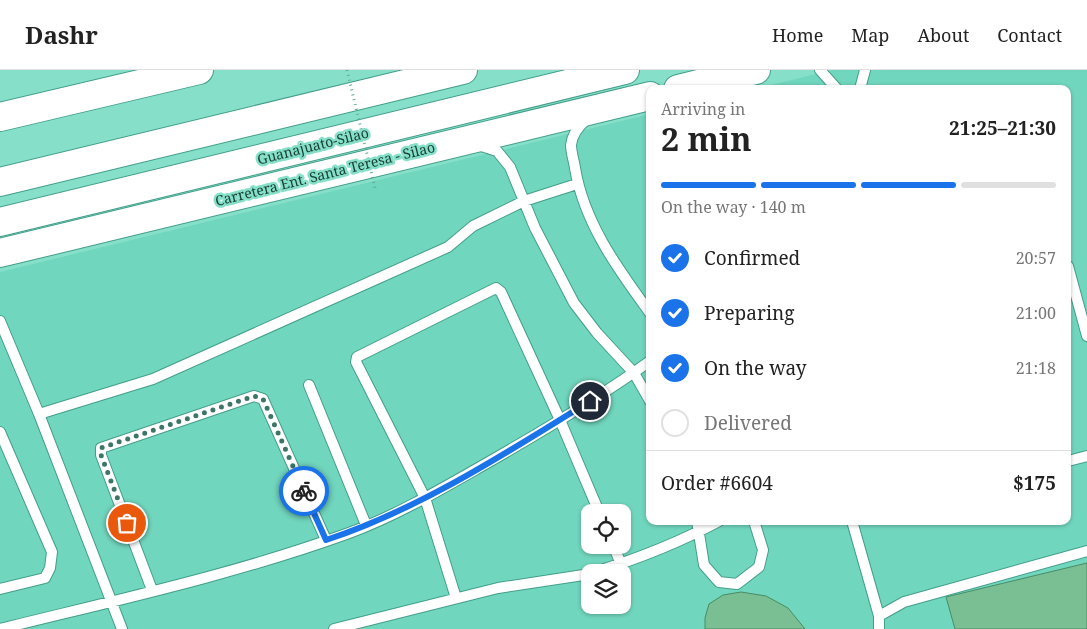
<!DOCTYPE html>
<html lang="en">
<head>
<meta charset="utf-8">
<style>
  :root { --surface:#fff; --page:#f2f2f2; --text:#222; --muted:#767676; --line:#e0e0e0; --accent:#1a73e8 }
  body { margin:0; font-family:"Noto Serif",serif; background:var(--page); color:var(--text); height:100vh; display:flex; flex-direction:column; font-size:19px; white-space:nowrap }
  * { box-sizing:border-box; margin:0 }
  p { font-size:16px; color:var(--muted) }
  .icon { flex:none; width:28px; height:28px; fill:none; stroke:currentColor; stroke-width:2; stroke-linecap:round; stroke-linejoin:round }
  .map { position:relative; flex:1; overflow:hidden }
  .panel { position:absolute; left:646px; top:15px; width:425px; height:440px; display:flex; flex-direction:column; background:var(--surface); border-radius:10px; box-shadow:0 1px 4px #0004 }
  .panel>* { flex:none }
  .buttons { position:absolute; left:581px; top:434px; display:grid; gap:10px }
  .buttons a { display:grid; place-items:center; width:50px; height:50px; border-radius:10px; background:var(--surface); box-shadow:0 1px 4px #0004; font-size:25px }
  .pin { position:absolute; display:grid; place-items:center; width:42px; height:42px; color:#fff; margin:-21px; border:2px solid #fff; border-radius:50%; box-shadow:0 1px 5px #0007 }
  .courier { position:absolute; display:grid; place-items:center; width:50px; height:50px; margin:-25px; border:4px solid #1a73e8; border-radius:50%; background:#fff; color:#222; box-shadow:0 1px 6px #0007 }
  .head em { font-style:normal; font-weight:700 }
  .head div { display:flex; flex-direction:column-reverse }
  .head { display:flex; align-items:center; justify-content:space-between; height:85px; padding:0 15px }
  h1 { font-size:32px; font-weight:700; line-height:38px }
  .bar { display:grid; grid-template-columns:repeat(4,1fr); gap:8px 5px; align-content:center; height:60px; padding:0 15px }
  .bar i { height:6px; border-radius:4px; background:var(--line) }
  .bar .selected { background:var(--accent) }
  .bar p { grid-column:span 4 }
  .line { display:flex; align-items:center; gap:12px; padding:0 15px; border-top:1px solid var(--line) }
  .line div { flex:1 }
  ol { padding:0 15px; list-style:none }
  li { display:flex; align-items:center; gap:15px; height:55px }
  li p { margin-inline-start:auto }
  li .icon { padding:5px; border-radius:50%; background:var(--accent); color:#fff; stroke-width:4 }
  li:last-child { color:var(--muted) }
  li i { width:28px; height:28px; border:2px solid var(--line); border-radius:50% }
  header { display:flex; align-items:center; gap:30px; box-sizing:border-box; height:70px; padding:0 25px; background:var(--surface); border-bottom:1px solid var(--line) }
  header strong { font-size:24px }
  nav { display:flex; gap:28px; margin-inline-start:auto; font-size:18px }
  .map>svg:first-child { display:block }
  .built { fill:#71d6be; fill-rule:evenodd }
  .building { fill:#7abe94; stroke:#498c64 }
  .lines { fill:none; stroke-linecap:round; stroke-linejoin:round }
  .lane-casing { stroke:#439e8a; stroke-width:12 }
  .secondary-casing { stroke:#439e8a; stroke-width:30 }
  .highway-casing { stroke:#439e8a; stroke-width:30 }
  .lane { stroke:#fff; stroke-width:10 }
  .secondary { stroke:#fff; stroke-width:28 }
  .highway { stroke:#fff; stroke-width:28 }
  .path-bridge { stroke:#60a996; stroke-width:3; stroke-dasharray:1 4; stroke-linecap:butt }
  .done { stroke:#3d7668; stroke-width:5; stroke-dasharray:0 9 }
  .route { stroke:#1a73e8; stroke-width:6 }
  .labels { text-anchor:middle; stroke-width:5; stroke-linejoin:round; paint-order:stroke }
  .street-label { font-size:14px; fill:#163d34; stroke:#86e0c9 }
</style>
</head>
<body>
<header>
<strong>Dashr</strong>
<nav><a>Home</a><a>Map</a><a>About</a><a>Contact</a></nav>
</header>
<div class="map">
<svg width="1087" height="559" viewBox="0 0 1087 559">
  <rect width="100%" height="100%" fill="#86e0c9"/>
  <!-- built -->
  <path class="built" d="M832 0H1087V559H0V202L650 44V451H1068V19H755ZM590 442H622V475H590ZM590 502H622V535H590Z"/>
  <!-- building -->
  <path class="building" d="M1087 493V559H955L946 527Z
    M741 522 766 526 788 538 805 559H705V548L709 534 723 525Z"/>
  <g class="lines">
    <!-- lane casing -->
    <g class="lane-casing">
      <path id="lane" d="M820 0 837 19
        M860 19 865 0
        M586 50C579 56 572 65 571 75 571 82 574 91 575 98 584 153 618 199 650 243
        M478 75 497 81 510 97 535 158 574 233 597 263 634 303 650 331
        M1068 196 1087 266
        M0 251 39 344 122 559
        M309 315 366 455
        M39 344 153 309 448 177 473 156 524 131 577 114
        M0 362 52 482 50 498 45 508 0 519
        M1068 391 1087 386
        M697 451 704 495 719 512 737 514 759 497 763 480 754 451
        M852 451 879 546
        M613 475 621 494
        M595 502C637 489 680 472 719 451
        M152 520 101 385V378L254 326 263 329 326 470
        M456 528 425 428 356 292 357 287 496 218 501 222 560 350 599 442
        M0 559C117 530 236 504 349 463 395 446 438 421 480 397 538 364 596 330 650 291
        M334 559 498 518 590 504
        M879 559V546L904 532 1087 481"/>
    </g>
    <!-- secondary casing -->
    <g class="secondary-casing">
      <path id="secondary" d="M678 19 756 0
        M0 47 199 0
        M0 183 650 26"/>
    </g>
    <!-- highway casing -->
    <g class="highway-casing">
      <path id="highway" d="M0 112 463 0
        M0 152 625 0"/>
    </g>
    <!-- lane -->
    <use href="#lane" class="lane"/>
    <!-- secondary -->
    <use href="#secondary" class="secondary"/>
    <!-- highway -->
    <use href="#highway" class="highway"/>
    <!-- path-bridge -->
    <path class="path-bridge" d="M347 0 375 118"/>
  </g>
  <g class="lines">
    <!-- done -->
    <path class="done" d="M127 453 101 385V378L254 326 263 329 304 421"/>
    <!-- route -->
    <path class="route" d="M304 421 326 470C418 440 508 382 590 331"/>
  </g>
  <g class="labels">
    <!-- street labels -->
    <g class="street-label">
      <text transform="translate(313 76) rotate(-14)" y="5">Guanajuato-Silao</text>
      <text transform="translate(325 104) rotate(-14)" y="5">Carretera Ent. Santa Teresa - Silao</text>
    </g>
  </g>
</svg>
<div class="buttons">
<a><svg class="icon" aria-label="locate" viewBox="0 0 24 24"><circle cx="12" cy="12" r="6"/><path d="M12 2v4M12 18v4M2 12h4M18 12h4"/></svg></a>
<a><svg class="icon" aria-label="layers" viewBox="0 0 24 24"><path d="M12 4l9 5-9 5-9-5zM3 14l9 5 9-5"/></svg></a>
</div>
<div class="pin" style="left:127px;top:453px;background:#ea580c"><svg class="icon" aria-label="bag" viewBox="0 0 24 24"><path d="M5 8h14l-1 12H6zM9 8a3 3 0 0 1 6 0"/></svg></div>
<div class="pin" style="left:590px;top:331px;background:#1f2937"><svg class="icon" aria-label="home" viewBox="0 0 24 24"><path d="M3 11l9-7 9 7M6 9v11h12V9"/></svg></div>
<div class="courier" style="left:304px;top:421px"><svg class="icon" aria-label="bike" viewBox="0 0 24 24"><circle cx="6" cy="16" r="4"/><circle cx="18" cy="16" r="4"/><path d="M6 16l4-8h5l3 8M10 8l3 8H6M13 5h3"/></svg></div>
<section class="panel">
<div class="head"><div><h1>2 min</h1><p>Arriving in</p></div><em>21:25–21:30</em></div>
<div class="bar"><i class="selected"></i><i class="selected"></i><i class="selected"></i><i></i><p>On the way · 140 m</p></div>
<ol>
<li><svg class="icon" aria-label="check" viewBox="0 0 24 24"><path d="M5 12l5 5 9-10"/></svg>Confirmed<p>20:57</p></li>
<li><svg class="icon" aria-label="check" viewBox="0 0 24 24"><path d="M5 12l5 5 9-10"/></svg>Preparing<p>21:00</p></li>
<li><svg class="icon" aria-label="check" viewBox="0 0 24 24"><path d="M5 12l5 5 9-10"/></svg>On the way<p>21:18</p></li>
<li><i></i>Delivered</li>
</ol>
<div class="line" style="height:65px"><div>Order #6604</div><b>$175</b></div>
</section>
</div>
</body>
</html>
